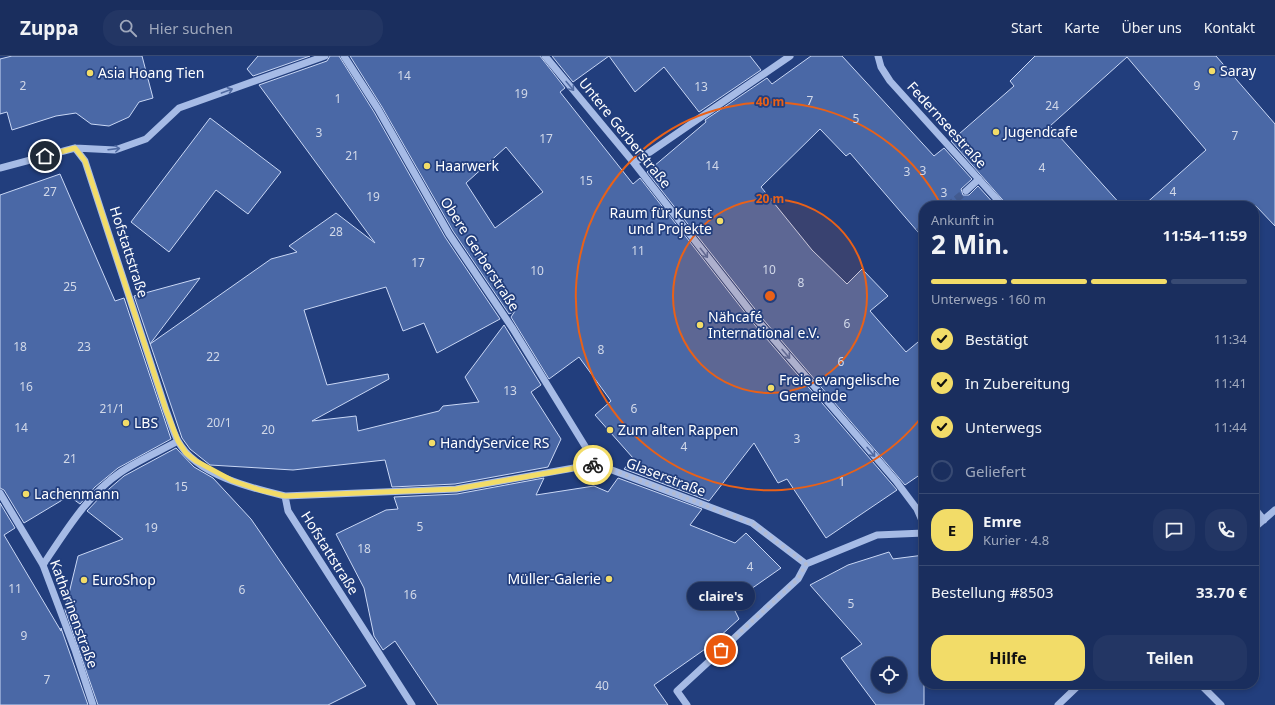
<!DOCTYPE html>
<html lang="de">
<head>
<meta charset="utf-8">
<style>
  :root { --surface:#1a2e5e; --page:#233664; --text:#f1f3f6; --muted:#9fa8bc; --line:#384a73; --accent:#f2dc68 }
  body { margin:0; font-family:"Noto Sans",sans-serif; background:var(--page); color:var(--text); height:100vh; display:flex; flex-direction:column; font-size:15px; white-space:nowrap }
  * { box-sizing:border-box; margin:0 }
  p { font-size:13px; color:var(--muted) }
  .icon { flex:none; width:22px; height:22px; fill:none; stroke:currentColor; stroke-width:2; stroke-linecap:round; stroke-linejoin:round }
  .map { position:relative; flex:1; overflow:hidden }
  .side { position:absolute; left:919px; top:145px; width:340px; height:488px; display:flex; flex-direction:column; background:var(--surface); border-radius:16px; box-shadow:0 2px 6px #0003,0 0 0 1px var(--line) }
  .side>* { flex:none }
  .fabs { position:absolute; left:871px; top:601px; display:grid; gap:8px }
  .fabs a { display:grid; place-items:center; width:36px; height:36px; border-radius:50%; background:var(--surface); box-shadow:0 2px 6px #0003,0 0 0 1px var(--line); font-size:20px }
  .pin { position:absolute; display:grid; place-items:center; width:34px; height:34px; color:#fff; margin:-17px; border:2px solid #fff; border-radius:50%; box-shadow:0 1px 4px #0007 }
  .courier { position:absolute; display:grid; place-items:center; width:40px; height:40px; margin:-20px; border:3px solid #f2dc68; border-radius:50%; background:#fff; color:#222; box-shadow:0 1px 5px #0007 }
  .bubble { position:absolute; height:28px; border-radius:14px; background:var(--surface); box-shadow:0 2px 6px #0003,0 0 0 1px var(--line); font-size:13px; font-weight:700; line-height:28px; text-align:center }
  .headline em { font-style:normal; font-weight:700 }
  .headline div { display:flex; flex-direction:column-reverse }
  .headline { display:flex; align-items:center; justify-content:space-between; height:68px; padding:0 12px }
  h1 { font-size:26px; font-weight:700; line-height:30px }
  .bar { display:grid; grid-template-columns:repeat(4,1fr); gap:6px 4px; align-content:center; height:48px; padding:0 12px }
  .bar i { height:5px; border-radius:3px; background:var(--line) }
  .bar .current { background:var(--accent) }
  .bar p { grid-column:span 4 }
  .line { display:flex; align-items:center; gap:10px; padding:0 12px; border-top:1px solid var(--line) }
  .line div { flex:1 }
  .round { display:grid; place-items:center; flex:none; width:42px; height:42px; border-radius:16px; background:var(--page) }
  ol { padding:0 12px; list-style:none }
  li { display:flex; align-items:center; gap:12px; height:44px }
  li p { margin-inline-start:auto }
  li .icon { padding:4px; border-radius:50%; background:var(--accent); color:#111; stroke-width:4 }
  li:last-child { color:var(--muted) }
  li i { width:22px; height:22px; border:2px solid var(--line); border-radius:50% }
  .primary-button { display:flex; gap:8px; margin-top:auto; padding:8px 12px }
  .primary-button a { flex:1; height:46px; border-radius:16px; background:var(--accent); color:#111; font-size:16px; font-weight:700; line-height:46px; text-align:center }
  .primary-button a+a { background:var(--page); color:var(--text) }
  header { display:flex; align-items:center; gap:24px; box-sizing:border-box; height:56px; padding:0 20px; background:var(--surface); border-bottom:1px solid var(--line) }
  header strong { font-size:19px }
  nav { display:flex; gap:22px; margin-inline-start:auto; font-size:14px }
  .search { width:280px; height:36px; background:var(--page); display:flex; align-items:center; gap:10px; box-sizing:border-box; padding:0 14px; border-radius:16px; color:var(--muted); font-size:15px }
  .map>svg:first-child { display:block }
  .building { fill:#4a68a6; stroke:#c9d7f5; fill-rule:evenodd }
  .lines { fill:none; stroke-linecap:round; stroke-linejoin:round }
  .minor-tunnel { stroke:#435b90; stroke-width:7; stroke-dasharray:7 3.5; stroke-linecap:butt }
  .minor { stroke:#a6bbe6; stroke-width:7 }
  .oneway { stroke:#506aa2 }
  .done { stroke:#b2bbd2; stroke-width:4; stroke-dasharray:0 7.2 }
  .route { stroke:#f2dc68; stroke-width:5 }
  .ring { fill:none; stroke:#e96118; stroke-width:2 }
  .poi-dot { fill:#f2dc68; stroke:#223e7d; stroke-width:1.5 }
  .labels { text-anchor:middle; stroke-width:3.5; stroke-linejoin:round; paint-order:stroke }
  .number-label { font-size:12px; fill:#d2d9e9 }
  .poi-label { font-size:14px; fill:#fff; stroke:#223e7d; text-anchor:start }
  .street-label { font-size:14px; fill:#fff; stroke:#223e7d }
  .centre { fill:#e96118; stroke:#223e7d; stroke-width:2 }
  .ring-label { font-size:12px; text-anchor:middle; font-weight:bold; fill:#e96118; stroke:#223e7d; stroke-width:3.5; stroke-linejoin:round; paint-order:stroke }
</style>
</head>
<body>
<header>
<strong>Zuppa</strong>
<div class="search"><svg class="icon" aria-label="search" viewBox="0 0 24 24"><circle cx="10" cy="10" r="6"/><path d="M15 15l6 6"/></svg>Hier suchen</div>
<nav><a>Start</a><a>Karte</a><a>Über uns</a><a>Kontakt</a></nav>
</header>
<div class="map">
<svg width="1275" height="649" viewBox="0 0 1275 649">
  <rect width="100%" height="100%" fill="#223e7d"/>
  <!-- building -->
  <path class="building" d="M12 0H142L153 42 139 46 129 61 109 70 91 68 76 57 56 60 12 74 7 56 0 58V3Z
    M258 0H310L253 20 247 13Z
    M330 0H339L374 56 445 181 500 263 437 297 424 267 403 275 386 231 304 254 327 329 388 318 389 323 312 365 356 360 358 375 439 355 443 350 479 346 465 321 504 269 541 329 531 336 561 383 548 411 455 428 392 431 385 404 293 414 210 409 190 393 182 382 134 240 200 222 150 288 271 203 297 196 289 190 336 157 375 187 259 29 327 5Z
    M350 0H540L565 32 560 36 633 128 640 122 754 268 897 434 826 482 787 423 778 427 754 387 709 445 624 413 633 402 595 359 611 345 579 301 549 323 511 261 515 255 509 258 453 175 382 51ZM506 91 543 136 495 172 466 127Z
    M552 0H750L761 14 699 56 664 11 635 36 609 0 573 26Z
    M811 0H842L934 100 944 92 972 123 961 133 963 139H969L978 130 996 150H924V183L850 97 846 100 820 73 761 131 812 194 847 228 862 213 888 240 870 255 906 296 924 281V416L905 429 762 262 647 116 706 66 705 64 767 22 772 28Z
    M1035 0H1216L1275 68V170L1256 150H1143L1206 94 1127 1 1050 70 1122 150H1008L951 85 1014 30 1010 25Z
    M210 62 281 116 248 158 216 134 169 196 131 166Z
    M60 118 115 245 124 242 171 383 118 412 95 431 80 448 69 440 24 467 4 434 0 432V139Z
    M176 392 194 411 213 422 251 463 366 630 328 649H98L65 554 78 500 123 483 87 455 102 439 124 420Z
    M544 422 536 439 594 430 608 436 618 422 702 453 690 469 735 487 746 477 781 512 731 547 739 563 708 591 654 629 668 649H438L395 585 383 594 374 580 364 532 336 478 386 454 398 453 394 441 457 438Z
    M0 447 15 472 4 479 61 575V572L88 649H0Z
    M889 496 893 503 924 499V649H876L841 602 862 588 810 529 848 509ZM878 608H900V630H878Z"/>
  <g class="lines">
    <!-- minor-tunnel -->
    <path class="minor-tunnel" d="M948 150 966 135
      M918 176 924 171"/>
    <!-- minor -->
    <path class="minor" d="M344 0 378 53 449 178 513 273 596 408
      M545 0 634 107 758 265 896 425 917 453 924 469
      M878 0 881 11 890 25 1003 150
      M75 92 85 105 166 354C170 364 173 376 178 385 196 419 251 432 285 440L456 433 596 408 752 467 806 508 877 479 924 477
      M634 107 790 0
      M0 112 75 92 115 94 146 83 179 52 325 0
      M966 135 979 123
      M0 437 43 509 75 594 93 649
      M285 440 288 455 412 649
      M1254 452 1264 464
      M1254 472 1275 454
      M43 509C65 476 88 438 121 416 139 404 160 395 178 385
      M1200 628 1221 649
      M687 649 677 635 798 523 806 508
      M1058 649 1080 628"/>
  </g>
  <!-- one-way arrows -->
  <defs><path id="oneway-shaft" d="M-6 0H5M1.5-3L5.5 0L1.5 3" fill="none" stroke-width="1.6" stroke-linecap="round" stroke-linejoin="round"/></defs>
  <g class="oneway">
    <use href="#oneway-shaft" transform="translate(570 30) rotate(50)"/>
    <use href="#oneway-shaft" transform="translate(227 35) rotate(-20)"/>
    <use href="#oneway-shaft" transform="translate(114 93) rotate(-7)"/>
    <use href="#oneway-shaft" transform="translate(704 197) rotate(52)"/>
    <use href="#oneway-shaft" transform="translate(786 298) rotate(49)"/>
    <use href="#oneway-shaft" transform="translate(871 396) rotate(49)"/>
  </g>
  <g class="lines">
    <!-- done -->
    <path class="done" d="M593 409 596 408 752 467 806 508 798 523 721 594"/>
    <!-- route -->
    <path class="route" d="M45 100 75 92 85 105 166 354 178 385 186 397 196 405 233 425 260 434 285 440 456 433 593 409"/>
  </g>
  <!-- distance rings -->
  <circle cx="770" cy="240" r="97" fill="#e96118" fill-opacity=".12"/>
  <g class="ring">
    <circle cx="770" cy="240" r="97"/>
    <path d="M924 358A194 194 0 1 1 941 149"/>
  </g>
  <!-- markers -->
  <g class="poi-dot">
    <circle cx="1212" cy="15" r="4"/>
    <circle cx="90" cy="17" r="4"/>
    <circle cx="996" cy="76" r="4"/>
    <circle cx="427" cy="110" r="4"/>
    <circle cx="720" cy="165" r="4"/>
    <circle cx="700" cy="269" r="4"/>
    <circle cx="771" cy="332" r="4"/>
    <circle cx="126" cy="367" r="4"/>
    <circle cx="610" cy="374" r="4"/>
    <circle cx="432" cy="387" r="4"/>
    <circle cx="26" cy="438" r="4"/>
    <circle cx="609" cy="523" r="4"/>
    <circle cx="84" cy="524" r="4"/>
  </g>
  <g class="labels">
    <!-- number labels -->
    <g class="number-label">
      <text x="404" y="24">14</text>
      <text x="23" y="34">2</text>
      <text x="1197" y="34">9</text>
      <text x="701" y="35">13</text>
      <text x="521" y="42">19</text>
      <text x="338" y="47">1</text>
      <text x="810" y="49">7</text>
      <text x="1052" y="54">24</text>
      <text x="856" y="67">5</text>
      <text x="319" y="81">3</text>
      <text x="1235" y="84">7</text>
      <text x="546" y="87">17</text>
      <text x="352" y="104">21</text>
      <text x="712" y="114">14</text>
      <text x="1042" y="116">4</text>
      <text x="923" y="119">3</text>
      <text x="907" y="120">3</text>
      <text x="586" y="129">15</text>
      <text x="50" y="140">27</text>
      <text x="1173" y="140">4</text>
      <text x="944" y="141">3</text>
      <text x="373" y="145">19</text>
      <text x="336" y="180">28</text>
      <text x="638" y="199">11</text>
      <text x="418" y="211">17</text>
      <text x="769" y="218">10</text>
      <text x="537" y="219">10</text>
      <text x="801" y="231">8</text>
      <text x="70" y="235">25</text>
      <text x="847" y="272">6</text>
      <text x="20" y="295">18</text>
      <text x="84" y="295">23</text>
      <text x="601" y="298">8</text>
      <text x="213" y="305">22</text>
      <text x="841" y="310">6</text>
      <text x="26" y="335">16</text>
      <text x="510" y="339">13</text>
      <text x="112" y="357">21/1</text>
      <text x="634" y="357">6</text>
      <text x="219" y="371">20/1</text>
      <text x="21" y="376">14</text>
      <text x="268" y="378">20</text>
      <text x="797" y="387">3</text>
      <text x="684" y="395">4</text>
      <text x="70" y="407">21</text>
      <text x="842" y="430">1</text>
      <text x="181" y="435">15</text>
      <text x="420" y="475">5</text>
      <text x="151" y="476">19</text>
      <text x="364" y="497">18</text>
      <text x="750" y="515">4</text>
      <text x="15" y="537">11</text>
      <text x="242" y="538">6</text>
      <text x="410" y="543">16</text>
      <text x="851" y="552">5</text>
      <text x="24" y="584">9</text>
      <text x="47" y="628">7</text>
      <text x="602" y="634">40</text>
    </g>
    <!-- poi labels -->
    <g class="poi-label">
      <text x="1220" y="20">Saray</text>
      <text x="98" y="22">Asia Hoang Tien</text>
      <text x="1004" y="81">Jugendcafe</text>
      <text x="435" y="115">Haarwerk</text>
      <text x="712" y="162" text-anchor="end">Raum für Kunst<tspan x="712" dy="16">und Projekte</tspan></text>
      <text x="708" y="266">Nähcafé<tspan x="708" dy="16">International e.V.</tspan></text>
      <text x="779" y="329">Freie evangelische<tspan x="779" dy="16">Gemeinde</tspan></text>
      <text x="134" y="372">LBS</text>
      <text x="618" y="379">Zum alten Rappen</text>
      <text x="440" y="392">HandyService RS</text>
      <text x="34" y="443">Lachenmann</text>
      <text x="601" y="528" text-anchor="end">Müller-Galerie</text>
      <text x="92" y="529">EuroShop</text>
    </g>
    <!-- street labels -->
    <g class="street-label">
      <text transform="translate(947 69) rotate(48)" y="5">Federnseestraße</text>
      <text transform="translate(625 77) rotate(51)" y="5">Untere Gerberstraße</text>
      <text transform="translate(129 196) rotate(72)" y="5">Hofstattstraße</text>
      <text transform="translate(480 198) rotate(57)" y="5">Obere Gerberstraße</text>
      <text transform="translate(666 421) rotate(21)" y="5">Glaserstraße</text>
      <text transform="translate(330 497) rotate(58)" y="5">Hofstattstraße</text>
      <text transform="translate(74 558) rotate(70)" y="5">Katharinenstraße</text>
    </g>
  </g>
  <circle cx="770" cy="240" r="6" class="centre"/>
  <g class="ring-label">
    <text x="770" y="50">40 m</text>
    <text x="770" y="147">20 m</text>
  </g>
</svg>
<div class="fabs">
<a><svg class="icon" aria-label="locate" viewBox="0 0 24 24"><circle cx="12" cy="12" r="6"/><path d="M12 2v4M12 18v4M2 12h4M18 12h4"/></svg></a>
</div>
<div class="pin" style="left:721px;top:594px;background:#ea580c"><svg class="icon" aria-label="bag" viewBox="0 0 24 24"><path d="M5 8h14l-1 12H6zM9 8a3 3 0 0 1 6 0"/></svg></div>
<div class="pin" style="left:45px;top:100px;background:#1f2937"><svg class="icon" aria-label="home" viewBox="0 0 24 24"><path d="M3 11l9-7 9 7M6 9v11h12V9"/></svg></div>
<div class="courier" style="left:593px;top:409px"><svg class="icon" aria-label="bike" viewBox="0 0 24 24"><circle cx="6" cy="16" r="4"/><circle cx="18" cy="16" r="4"/><path d="M6 16l4-8h5l3 8M10 8l3 8H6M13 5h3"/></svg></div>
<div class="bubble" style="left:687px;top:526px;width:68px">claire's</div>
<section class="side">
<div class="headline"><div><h1>2 Min.</h1><p>Ankunft in</p></div><em>11:54–11:59</em></div>
<div class="bar"><i class="current"></i><i class="current"></i><i class="current"></i><i></i><p>Unterwegs · 160 m</p></div>
<ol>
<li><svg class="icon" aria-label="check" viewBox="0 0 24 24"><path d="M5 12l5 5 9-10"/></svg>Bestätigt<p>11:34</p></li>
<li><svg class="icon" aria-label="check" viewBox="0 0 24 24"><path d="M5 12l5 5 9-10"/></svg>In Zubereitung<p>11:41</p></li>
<li><svg class="icon" aria-label="check" viewBox="0 0 24 24"><path d="M5 12l5 5 9-10"/></svg>Unterwegs<p>11:44</p></li>
<li><i></i>Geliefert</li>
</ol>
<div class="line" style="height:72px"><b class="round" style="background:var(--accent);color:#111">E</b><div><b>Emre</b><p>Kurier · 4.8</p></div><a class="round"><svg class="icon" aria-label="chat" viewBox="0 0 24 24"><path d="M4 5h16v11H9l-5 4z"/></svg></a><a class="round"><svg class="icon" aria-label="phone" viewBox="0 0 24 24"><path d="M5 4h4l2 5-3 2q2 4 5 5l2-3 5 2v4C11 20 4 13 5 4z"/></svg></a></div>
<div class="line" style="height:52px"><div>Bestellung #8503</div><b>33.70 €</b></div>
<div class="primary-button"><a>Hilfe</a><a>Teilen</a></div>
</section>
</div>
</body>
</html>
